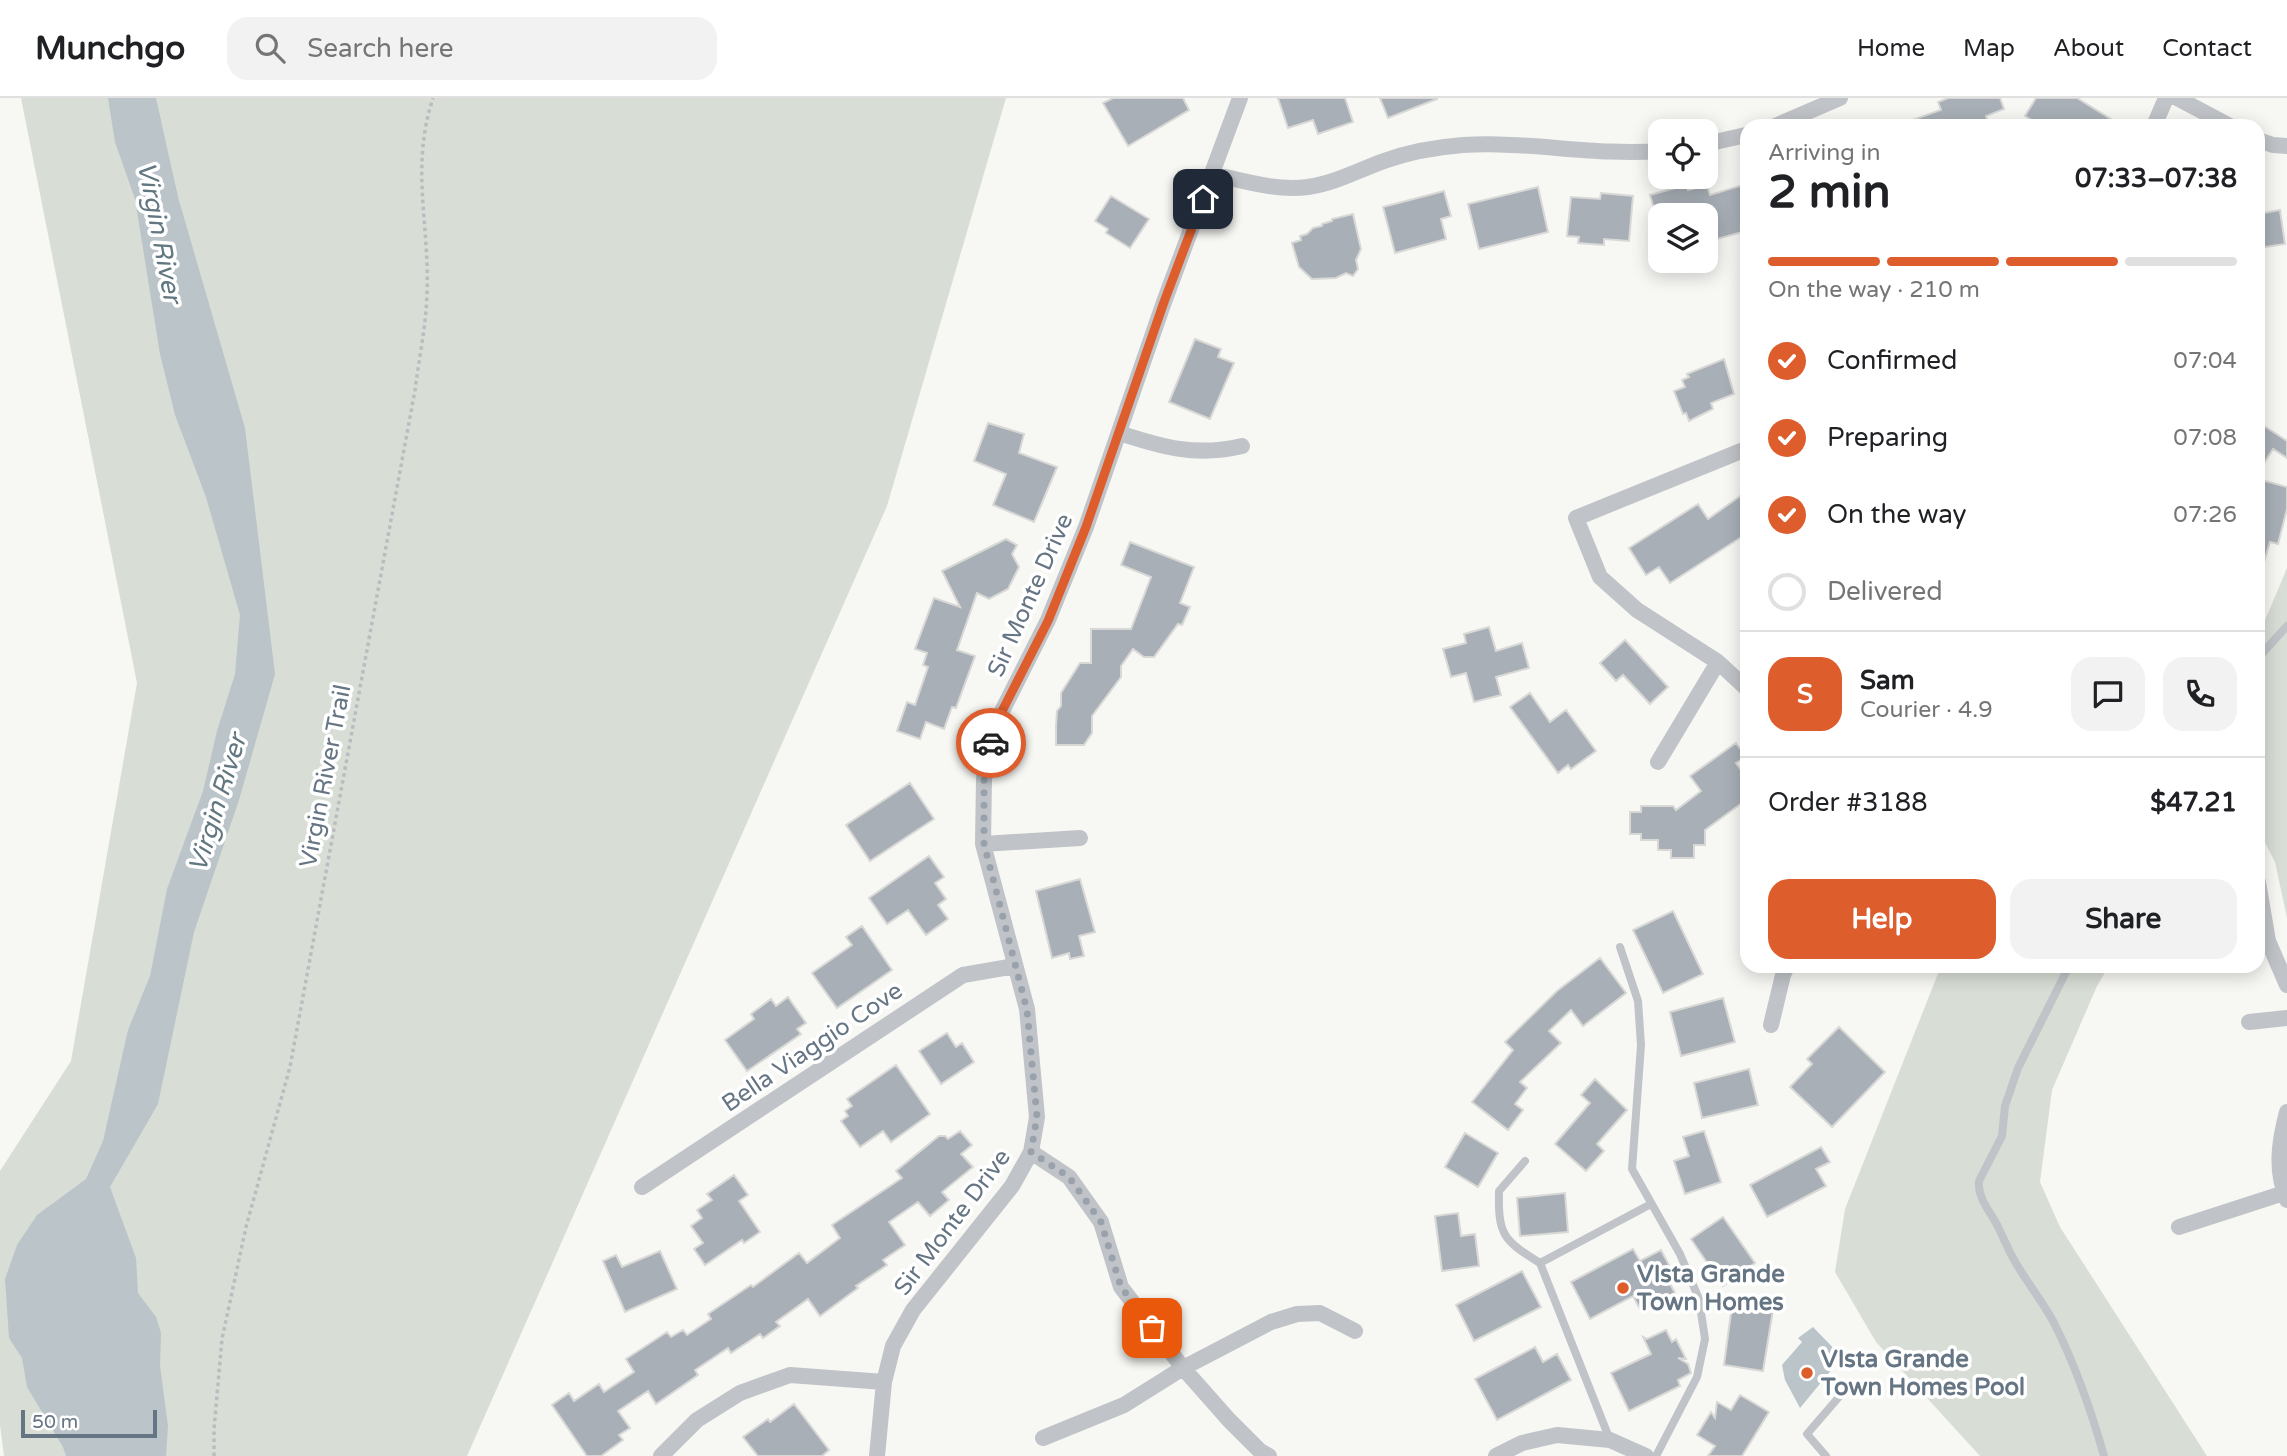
<!DOCTYPE html>
<html lang="en">
<head>
<meta charset="utf-8">
<style>
  :root { --surface:#fff; --page:#f2f2f2; --text:#202124; --muted:#757577; --line:#e0e0e0; --accent:#de5d2c }
  body { margin:0; font-family:"Varela Round",sans-serif; background:var(--page); color:var(--text); height:100vh; display:flex; flex-direction:column; font-size:26px; white-space:nowrap }
  * { box-sizing:border-box; margin:0 }
  p { font-size:23px; color:var(--muted) }
  .icon { flex:none; width:38px; height:38px; fill:none; stroke:currentColor; stroke-width:2; stroke-linecap:round; stroke-linejoin:round }
  .map { position:relative; flex:1; overflow:hidden }
  .side { position:absolute; left:1740px; top:21px; width:525px; height:854px; display:flex; flex-direction:column; background:var(--surface); border-radius:21px; box-shadow:0 4px 18px #0003 }
  .side>* { flex:none }
  .buttons { position:absolute; left:1648px; top:21px; display:grid; gap:14px }
  .buttons a { display:grid; place-items:center; width:70px; height:70px; border-radius:14px; background:var(--surface); box-shadow:0 4px 18px #0003; font-size:35px }
  .scale { position:absolute; left:21px; bottom:18px; width:136px; box-sizing:border-box; padding-left:7px; border:4px solid #667584; border-top:0; font-size:19px; line-height:24px; white-space:nowrap; color:#667584; -webkit-text-stroke:5px #fff; paint-order:stroke }
  .pin { position:absolute; display:grid; place-items:center; width:60px; height:60px; color:#fff; margin:-30px; border-radius:14px; box-shadow:0 4px 10px #0006 }
  .courier { position:absolute; display:grid; place-items:center; width:70px; height:70px; margin:-35px; border:5px solid #de5d2c; border-radius:50%; background:#fff; color:#222; box-shadow:0 2px 9px #0007 }
  .summary em { font-style:normal; font-weight:800 }
  .summary div { display:flex; flex-direction:column-reverse }
  .summary { display:flex; align-items:center; justify-content:space-between; height:119px; padding:0 28px }
  h1 { font-size:46px; font-weight:800; line-height:52px }
  .bar { display:grid; grid-template-columns:repeat(4,1fr); gap:10px 7px; align-content:center; height:84px; padding:0 28px }
  .bar i { height:9px; border-radius:5px; background:var(--line) }
  .bar .active { background:var(--accent) }
  .bar p { grid-column:span 4 }
  .line { display:flex; align-items:center; gap:18px; padding:0 28px; border-top:2px solid var(--line) }
  .line div { flex:1 }
  .round { display:grid; place-items:center; flex:none; width:74px; height:74px; border-radius:21px; background:var(--page) }
  ol { padding:0 28px; list-style:none }
  li { display:flex; align-items:center; gap:21px; height:77px }
  li p { margin-inline-start:auto }
  li .icon { padding:7px; border-radius:50%; background:var(--accent); color:#fff; stroke-width:4 }
  li:last-child { color:var(--muted) }
  li i { width:38px; height:38px; border:4px solid var(--line); border-radius:50% }
  .button { display:flex; gap:14px; margin-top:auto; padding:14px 28px }
  .button a { flex:1; height:80px; border-radius:21px; background:var(--accent); color:#fff; font-size:28px; font-weight:800; line-height:80px; text-align:center }
  .button a+a { background:var(--page); color:var(--text) }
  header { display:flex; align-items:center; gap:42px; box-sizing:border-box; height:98px; padding:0 35px; background:var(--surface); border-bottom:2px solid var(--line) }
  header strong { font-size:33px }
  nav { display:flex; gap:38px; margin-inline-start:auto; font-size:24px }
  .search { width:490px; height:63px; background:var(--page); display:flex; align-items:center; gap:18px; box-sizing:border-box; padding:0 24px; border-radius:21px; color:var(--muted); font-size:26px }
  .map>svg:first-child { display:block }
  .green { fill:#d8ddd5 }
  .water { fill:#bac4c9 }
  .building { fill:#a8afb6; stroke:#d8d8d6; stroke-width:2 }
  .lines { fill:none; stroke-linecap:round; stroke-linejoin:round }
  .path { stroke:#babcbf; stroke-width:3.5; stroke-dasharray:3.5 3.5; stroke-linecap:butt }
  .service { stroke:#c0c3c7; stroke-width:8 }
  .minor { stroke:#c0c3c7; stroke-width:16 }
  .done { stroke:#99a2ab; stroke-width:7; stroke-dasharray:0 12.6 }
  .route { stroke:#de5d2c; stroke-width:9 }
  .poi-dot { fill:#de5d2c; stroke:#fff; stroke-width:2.5 }
  .labels { text-anchor:middle; stroke-width:7; stroke-linejoin:round; paint-order:stroke }
  .street-label { font-size:24px; fill:#667584; stroke:#fff }
  .poi-label { font-size:24px; font-weight:bold; fill:#667584; stroke:#fff; text-anchor:start }
  .water-label { font-size:26px; font-style:italic; fill:#627780; stroke:#fff }
</style>
</head>
<body>
<header>
<strong>Munchgo</strong>
<div class="search"><svg class="icon" aria-label="search" viewBox="0 0 24 24"><circle cx="10" cy="10" r="6"/><path d="M15 15l6 6"/></svg>Search here</div>
<nav><a>Home</a><a>Map</a><a>About</a><a>Contact</a></nav>
</header>
<div class="map">
<svg width="2287" height="1358" viewBox="0 0 2287 1358">
  <rect width="100%" height="100%" fill="#f7f7f4"/>
  <!-- green -->
  <path class="green" d="M21 0H1006L887 408 467 1358H4L0 1327V1073L71 963 137 585Z
    M2287 470V820L2275 764 2258 731V539Z
    M1941 868H2109L2097 888 2052 992 2040 1084 2060 1129 2207 1358H1980L1876 1244 1835 1174 1845 1111Z"/>
  <!-- water -->
  <path class="water" d="M108 0H156L178 99 245 330 275 576 239 702 194 834 158 1006 110 1089 136 1160 138 1195 156 1219 161 1235 160 1268 168 1328 166 1358H66L63 1349 27 1289 22 1260 9 1240 5 1181 17 1147 37 1117 86 1081 103 1043 128 932 150 878 167 791 203 693 217 633 235 576 240 517 206 399 175 317 160 256 135 101 115 44Z
    M1813 1229 1842 1259 1800 1310 1785 1282 1782 1267 1802 1244 1798 1240Z"/>
  <!-- building -->
  <path class="building" d="M1113 0H1183L1189 12 1128 48 1103 5Z
    M1278 0H1345L1353 24 1318 36 1313 22 1288 30Z
    M1380 0H1437V1L1388 20Z
    M1948 0H2000L2004 11 1986 18 1989 28H1902L1901 26 1941 12 1938 4Z
    M2036 0H2077L2122 28H2041L2025 18Z
    M1746 86V133L1706 144V117H1656L1650 97 1686 87 1688 92 1707 87 1710 97Z
    M1538 89 1548 134 1479 151 1468 106Z
    M1444 93 1451 118 1441 121 1446 141 1395 155 1383 109Z
    M1601 95 1633 98 1629 143 1604 141V147L1578 145 1579 139 1567 138 1571 99 1600 101Z
    M1111 98 1149 121 1130 150 1106 135 1108 131 1095 123Z
    M2280 112 2285 146 2258 150V116Z
    M1353 116 1361 151 1356 162 1358 171 1353 178 1346 175 1336 180 1312 181 1299 169 1292 145 1301 142 1300 138 1307 136 1313 130 1322 128V126L1332 123V121Z
    M1195 241 1221 251 1218 259 1234 265 1210 321 1169 304Z
    M1724 261 1734 296 1711 305 1713 311 1689 323 1686 315 1683 316 1674 293 1685 289 1682 282 1689 279 1687 276Z
    M2258 324 2287 343V360L2273 351 2258 375Z
    M988 325 1024 336 1019 355 1057 369 1034 424 993 407 1006 376 974 363Z
    M2258 381 2287 389V411L2278 446 2270 444 2262 471 2258 470Z
    M1746 394V436L1670 485 1659 469 1646 477 1629 450 1698 406 1708 421Z
    M1006 441 1017 447 1012 456 1019 469 1008 491 989 501 977 495 957 552 975 558 956 610 952 609 944 631 926 624 920 641 897 633 907 604 915 607 928 569 923 567 927 555 915 551 934 500 960 509 942 473Z
    M1130 444 1194 469 1180 505 1190 509 1182 527 1178 526 1154 559H1144L1133 551 1121 568V579L1092 618V635L1084 647H1056V628L1057 613 1061 608V595L1080 565H1091V531H1131L1151 479 1121 467Z
    M1489 529 1496 553 1522 545 1529 570 1496 579 1501 597 1474 604 1466 575 1451 579 1443 551 1466 545 1464 536Z
    M1625 542 1668 589 1650 606 1623 577 1616 583 1600 565Z
    M1530 595 1550 624 1566 612 1596 653 1571 671 1568 667 1558 675 1510 609Z
    M1736 645 1746 659 1736 665 1746 679V702L1705 732V747H1694V760H1671V752H1658V742H1641V736H1630V714H1641V708H1673L1676 712 1701 693 1690 678Z
    M910 685 934 721 870 763 846 727Z
    M929 758 944 779 935 785 946 801 938 807 948 821 926 837 908 812 887 826 869 800Z
    M1080 781 1095 834 1079 838 1084 858 1070 861 1069 855 1052 860 1036 793Z
    M1673 813 1703 876 1663 895 1633 832Z
    M862 828 892 872 837 910 812 875 852 847 846 839Z
    M1600 860 1626 895 1583 928 1571 912 1549 933 1561 945 1520 984 1527 990 1515 1006 1523 1012 1508 1032 1472 1004 1513 952 1505 944 1557 893Z
    M788 899 806 925 797 931 801 936 747 973 725 942 754 921 751 916 771 901 776 908Z
    M1723 900 1735 944 1681 958 1670 914Z
    M1839 929 1885 974 1832 1029 1790 989 1812 966 1807 961Z
    M947 935 956 949 962 945 974 964 941 986 919 953Z
    M896 967 930 1016 891 1044 883 1033 860 1049 841 1023 848 1018 845 1013 852 1008 847 1001Z
    M1749 971 1758 1007 1702 1020 1694 985Z
    M1595 981 1627 1012 1597 1046 1604 1053 1586 1073 1555 1046 1590 1005 1581 997Z
    M960 1033 972 1047 961 1056 973 1069 942 1094 949 1102 930 1118 918 1104 889 1124 905 1147 883 1162 887 1167 856 1188 858 1190 820 1218 808 1201 776 1224 780 1228 763 1240 760 1236 731 1255 728 1250 695 1272 698 1277 656 1306 648 1293 618 1313 630 1330 619 1337 623 1342 601 1358H587L552 1307 569 1295 574 1303 599 1286 604 1294 634 1274 626 1261 667 1234 671 1239 683 1232 687 1237 711 1221 708 1216 751 1187 753 1189 799 1155 807 1165 840 1140 832 1127 902 1080 896 1073 939 1038H945L948 1041Z
    M1704 1033 1721 1084 1685 1096 1674 1063 1689 1058 1683 1039Z
    M1465 1035 1498 1055 1478 1089 1445 1069Z
    M1821 1049 1830 1064 1816 1071 1826 1088 1767 1119 1750 1087Z
    M734 1077 748 1097 739 1103 760 1134 744 1145 742 1142 705 1167 694 1151 703 1145 691 1128 702 1120 697 1112 712 1102 707 1096Z
    M1565 1095 1568 1134 1520 1138 1517 1100Z
    M1458 1115 1461 1138 1475 1136 1479 1168 1442 1173 1435 1118Z
    M1723 1119 1755 1165 1723 1188 1691 1141Z
    M1633 1151 1640 1163 1661 1152 1669 1167 1662 1171 1675 1195 1641 1213 1633 1198 1590 1221 1571 1184Z
    M660 1153 677 1191 625 1214 603 1163 616 1157 622 1169Z
    M1522 1173 1541 1209 1474 1243 1456 1207Z
    M1733 1200 1774 1206 1763 1273 1724 1267Z
    M1666 1232 1672 1244 1676 1241 1686 1261 1678 1260 1688 1266 1691 1275 1678 1282 1680 1288 1629 1313 1611 1275 1651 1256 1643 1239 1647 1241Z
    M1535 1249 1543 1264 1557 1256 1571 1282 1497 1322 1475 1281Z
    M1740 1297 1769 1314 1742 1358H1708L1715 1348 1697 1337 1711 1314 1715 1320 1717 1304 1731 1312Z
    M794 1306 829 1352 822 1358H758L743 1339 768 1321 770 1324Z"/>
  <g class="lines">
    <!-- path -->
    <path class="path" d="M214 1358V1331L222 1241 246 1129 290 969 415 292C419 261 426 228 427 196 430 127 410 70 433 0"/>
    <!-- service -->
    <path class="service" d="M2258 560 2287 528
      M1620 849 1638 903 1641 947 1632 1071 1680 1156 1699 1201 1705 1241 1697 1279 1656 1358
      M2069 868 2018 970 2005 1008 2002 1038 1979 1083C1977 1101 1992 1115 1999 1131 2004 1141 2008 1151 2013 1160 2025 1182 2041 1201 2053 1223 2075 1266 2091 1312 2104 1358
      M1525 1063 1499 1093C1498 1137 1503 1142 1540 1165L1610 1342
      M1540 1165 1651 1106
      M1826 1358 1807 1336 1851 1285"/>
    <!-- minor -->
    <path class="minor" d="M2177 0 2230 28
      M1775 28 1840 0
      M2154 28 2166 0
      M2258 42 2273 47 2287 48
      M1706 46 1746 37
      M1213 76C1245 83 1275 93 1308 89 1335 85 1359 72 1384 63 1409 54 1437 49 1463 47 1529 43 1594 58 1661 53
      M1119 335C1162 349 1196 359 1242 348
      M1746 351 1576 420 1600 479 1637 512 1718 564 1746 590
      M1658 664 1718 564
      M983 746 1080 740
      M2258 784 2268 843 2287 887
      M2249 924 2287 920
      M1771 927 1783 877 1787 868
      M2287 1014C2279 1044 2275 1072 2287 1102
      M1031 1054 1069 1079 1101 1124 1121 1189 1183 1270 1229 1322 1260 1353 1269 1358
      M642 1089 963 877 1015 868
      M2179 1129 2284 1095
      M1043 1340 1124 1307 1183 1270 1271 1224 1297 1216 1320 1215 1355 1233
      M661 1358 697 1322 740 1295 790 1277 884 1284
      M877 1358 884 1284 893 1248 913 1212 1012 1088 1031 1054 1037 1019 1027 911 983 746 984 681 995 627 1048 522 1086 429 1164 204 1240 0
      M1496 1358 1522 1345 1557 1337 1610 1342 1646 1358"/>
  </g>
  <g class="lines">
    <!-- done -->
    <path class="done" d="M991 645 984 681V746L1027 912 1037 1019 1031 1054 1069 1079 1101 1124 1121 1189 1152 1230"/>
    <!-- route -->
    <path class="route" d="M991 645 995 627 1048 523 1086 429 1164 204 1203 101"/>
  </g>
  <!-- markers -->
  <g class="poi-dot">
    <circle cx="1623" cy="1190" r="7"/>
    <circle cx="1807" cy="1275" r="7"/>
  </g>
  <g class="labels">
    <!-- street labels -->
    <g class="street-label">
      <text transform="translate(1030 497) rotate(-66)" y="8">Sir Monte Drive</text>
      <text transform="translate(325 678) rotate(-79)" y="8">Virgin River Trail</text>
      <text transform="translate(812 949) rotate(-34)" y="8">Bella Viaggio Cove</text>
      <text transform="translate(952 1124) rotate(-53)" y="8">Sir Monte Drive</text>
    </g>
    <!-- poi labels -->
    <g class="poi-label">
      <text x="1637" y="1184">VIsta Grande<tspan x="1637" dy="28">Town Homes</tspan></text>
      <text x="1821" y="1269">VIsta Grande<tspan x="1821" dy="28">Town Homes Pool</tspan></text>
    </g>
    <!-- water labels -->
    <g class="water-label">
      <text transform="translate(160 134) rotate(79)" y="9">Virgin River</text>
      <text transform="translate(217 705) rotate(-73)" y="9">Virgin River</text>
    </g>
  </g>
</svg>
<div class="buttons">
<a><svg class="icon" aria-label="locate" viewBox="0 0 24 24"><circle cx="12" cy="12" r="6"/><path d="M12 2v4M12 18v4M2 12h4M18 12h4"/></svg></a>
<a><svg class="icon" aria-label="layers" viewBox="0 0 24 24"><path d="M12 4l9 5-9 5-9-5zM3 14l9 5 9-5"/></svg></a>
</div>
<div class="scale">50 m</div>
<div class="pin" style="left:1152px;top:1230px;background:#ea580c"><svg class="icon" aria-label="bag" viewBox="0 0 24 24"><path d="M5 8h14l-1 12H6zM9 8a3 3 0 0 1 6 0"/></svg></div>
<div class="pin" style="left:1203px;top:101px;background:#1f2937"><svg class="icon" aria-label="home" viewBox="0 0 24 24"><path d="M3 11l9-7 9 7M6 9v11h12V9"/></svg></div>
<div class="courier" style="left:991px;top:645px"><svg class="icon" aria-label="car" viewBox="0 0 24 24"><path d="M5 17H2v-5l4-1 3-4h7l3 4 3 1v5h-3M9 17h6M6 11h13"/><circle cx="7" cy="17" r="2"/><circle cx="17" cy="17" r="2"/></svg></div>
<section class="side">
<div class="summary"><div><h1>2 min</h1><p>Arriving in</p></div><em>07:33–07:38</em></div>
<div class="bar"><i class="active"></i><i class="active"></i><i class="active"></i><i></i><p>On the way · 210 m</p></div>
<ol>
<li><svg class="icon" aria-label="check" viewBox="0 0 24 24"><path d="M5 12l5 5 9-10"/></svg>Confirmed<p>07:04</p></li>
<li><svg class="icon" aria-label="check" viewBox="0 0 24 24"><path d="M5 12l5 5 9-10"/></svg>Preparing<p>07:08</p></li>
<li><svg class="icon" aria-label="check" viewBox="0 0 24 24"><path d="M5 12l5 5 9-10"/></svg>On the way<p>07:26</p></li>
<li><i></i>Delivered</li>
</ol>
<div class="line" style="height:126px"><b class="round" style="background:var(--accent);color:#fff">S</b><div><b>Sam</b><p>Courier · 4.9</p></div><a class="round"><svg class="icon" aria-label="chat" viewBox="0 0 24 24"><path d="M4 5h16v11H9l-5 4z"/></svg></a><a class="round"><svg class="icon" aria-label="phone" viewBox="0 0 24 24"><path d="M5 4h4l2 5-3 2q2 4 5 5l2-3 5 2v4C11 20 4 13 5 4z"/></svg></a></div>
<div class="line" style="height:91px"><div>Order #3188</div><b>$47.21</b></div>
<div class="button"><a>Help</a><a>Share</a></div>
</section>
</div>
</body>
</html>
